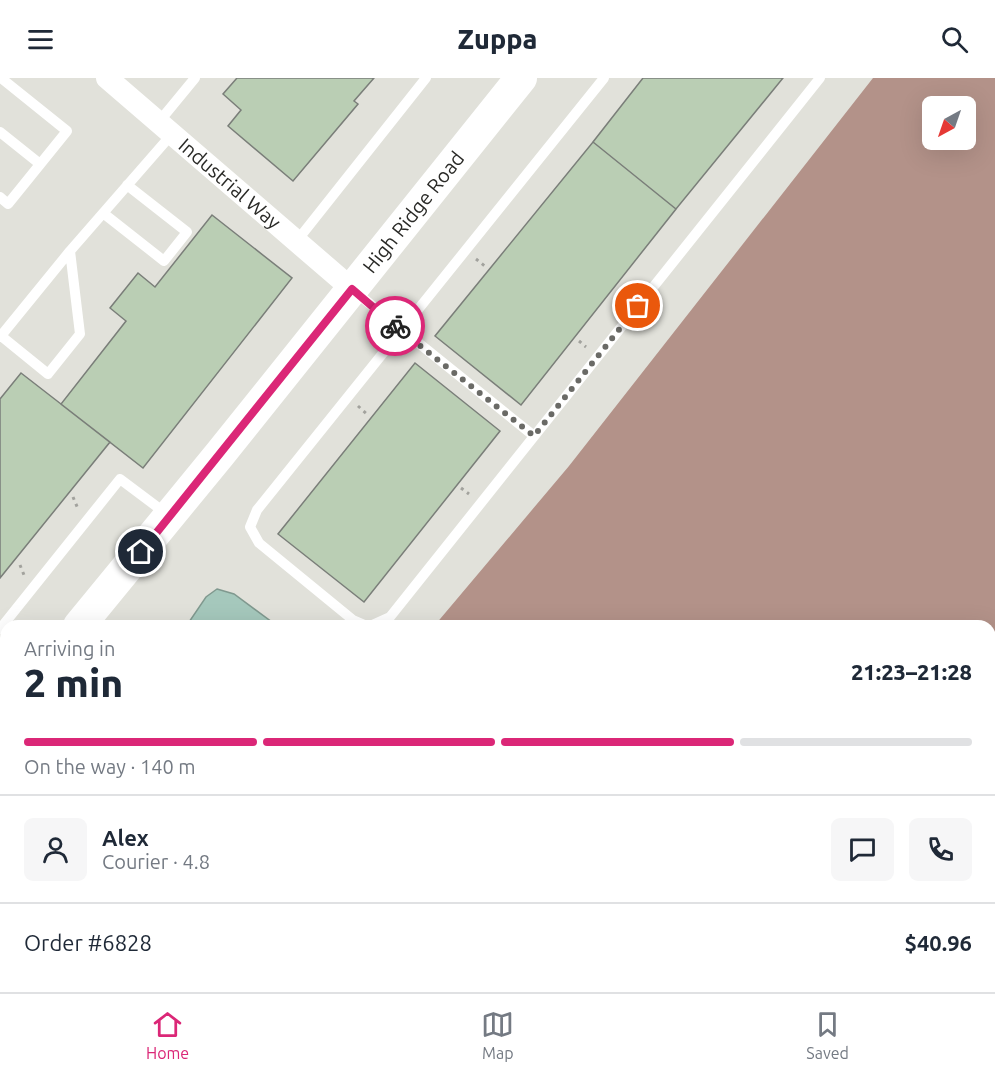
<!DOCTYPE html>
<html lang="en">
<head>
<meta charset="utf-8">
<style>
  :root { --surface:#fff; --page:#f6f6f7; --text:#1f2937; --muted:#747a83; --line:#e0e1e3; --accent:#db2777 }
  body { margin:0; font-family:Ubuntu,sans-serif; background:var(--page); color:var(--text); height:100vh; display:flex; flex-direction:column; font-size:22px; white-space:nowrap }
  * { box-sizing:border-box; margin:0 }
  p { font-size:20px; color:var(--muted) }
  .icon { flex:none; width:33px; height:33px; fill:none; stroke:currentColor; stroke-width:2; stroke-linecap:round; stroke-linejoin:round }
  .map { position:relative; flex:1; overflow:hidden }
  .side { position:absolute; left:0px; top:542px; width:996px; height:374px; display:flex; flex-direction:column; background:var(--surface); border-radius:18px 18px 0 0; box-shadow:0 6px 24px #0002 }
  .side>* { flex:none }
  .needle { width:39px; rotate:220deg }
  .tools { position:absolute; left:922px; top:18px; display:grid; gap:12px }
  .tools a { display:grid; place-items:center; width:54px; height:54px; border-radius:9px; background:var(--surface); box-shadow:0 6px 24px #0002; font-size:30px }
  .pin { position:absolute; display:grid; place-items:center; width:51px; height:51px; color:#fff; margin:-26px; border:3px solid #fff; border-radius:50%; box-shadow:0 2px 6px #0007 }
  .courier { position:absolute; display:grid; place-items:center; width:60px; height:60px; margin:-30px; border:4px solid #db2777; border-radius:50%; background:#fff; color:#222; box-shadow:0 2px 8px #0007 }
  .headline em { font-style:normal; font-weight:800 }
  .headline div { display:flex; flex-direction:column-reverse }
  .headline { display:flex; align-items:center; justify-content:space-between; height:102px; padding:0 24px }
  h1 { font-size:39px; font-weight:800; line-height:45px }
  .bar { display:grid; grid-template-columns:repeat(4,1fr); gap:9px 6px; align-content:center; height:72px; padding:0 24px }
  .bar i { height:8px; border-radius:4px; background:var(--line) }
  .bar .active { background:var(--accent) }
  .bar p { grid-column:span 4 }
  .line { display:flex; align-items:center; gap:15px; padding:0 24px; border-top:2px solid var(--line) }
  .line div { flex:1 }
  .round { display:grid; place-items:center; flex:none; width:63px; height:63px; border-radius:9px; background:var(--page) }
  header { display:flex; justify-content:space-between; align-items:center; height:78px; padding:0 24px; background:var(--surface); font-size:27px; font-weight:800 }
  .menu { display:flex; justify-content:space-around; align-items:center; height:84px; border-top:2px solid var(--line); background:var(--surface); font-size:16px; color:var(--muted) }
  .menu a { display:grid; justify-items:center; gap:3px }
  .menu .active { color:var(--accent) }
  .map>svg:first-child { display:block }
  .forest { fill:#b39289; fill-rule:evenodd }
  .water { fill:#a5c8bc; stroke:#80998f; stroke-width:1.5 }
  .building { fill:#baceb4; stroke:#7a7e79; stroke-width:1.5 }
  .lines { fill:none; stroke-linecap:round; stroke-linejoin:round }
  .path { stroke:#a2a29d; stroke-width:3; stroke-dasharray:3 4.5; stroke-linecap:butt }
  .lane { stroke:#fff; stroke-width:10 }
  .street { stroke:#fff; stroke-width:22 }
  .secondary { stroke:#fff; stroke-width:32 }
  .done { stroke:#6a6a66; stroke-width:6; stroke-dasharray:0 10.8 }
  .route { stroke:#db2777; stroke-width:8 }
  .labels { text-anchor:middle; stroke-width:5; stroke-linejoin:round; paint-order:stroke }
  .street-label { font-size:20px; fill:#2a2a27; stroke:#e1e1da }
</style>
</head>
<body>
<header><svg class="icon" aria-label="menu" viewBox="0 0 24 24"><path d="M4 6h16M4 12h16M4 18h16"/></svg>Zuppa<svg class="icon" aria-label="search" viewBox="0 0 24 24"><circle cx="10" cy="10" r="6"/><path d="M15 15l6 6"/></svg></header>
<div class="map">
<svg width="995" height="914" viewBox="0 0 995 914">
  <rect width="100%" height="100%" fill="#e1e1da"/>
  <!-- forest -->
  <path class="forest" d="M873 0H995V914H378L372 909H990V548L435 547 569 388ZM933 28H966V62H933Z"/>
  <!-- water -->
  <path class="water" d="M217 511 234 516 276 547H187L206 519Z"/>
  <!-- building -->
  <path class="building" d="M237 0H374L354 23 358 26 293 103 228 48 241 32 223 16Z
    M643 0H783L676 131 593 64Z
    M593 64 676 131 521 327 435 258Z
    M212 137 292 200 143 390 61 326 126 243 110 230 138 195 155 209Z
    M415 285 500 353 364 524 278 456Z
    M21 295 110 364 0 500V321Z
    M1 730 6 734V811L0 806Z
    M126 909H209L207 911 210 914H132Z"/>
  <g class="lines">
    <!-- path -->
    <path class="path" d="M476 181 486 189
      M579 263 586 269
      M358 328 368 337
      M461 410 469 416
      M73 419 78 431
      M20 487 24 497"/>
    <!-- lane -->
    <path class="lane" d="M158 45 195 0
      M0 54 40 86
      M0 119 8 126 67 53 1 0
      M103 135 164 183 187 154 127 107
      M296 164 426 0
      M354 213 534 358
      M1 258 48 296 80 256 70 173
      M0 259 70 173 172 56
      M367 548 353 542 259 465 250 449 257 432 604 0
      M370 548 390 539 820 0
      M0 551 120 401 168 437
      M0 591 6 596
      M0 852 6 857
      M0 872 6 865
      M67 909 72 914"/>
    <!-- street -->
    <g class="street">
      <path id="s1" d="M107 0 352 211"/>
      <path d="M269 914 273 909"/>
    </g>
    <!-- secondary -->
    <g class="secondary">
      <path id="s2" d="M79 548 220 376 521 0"/>
      <path d="M0 643 6 636"/>
      <path d="M307 909 313 914"/>
    </g>
  </g>
  <g class="lines">
    <!-- done -->
    <path class="done" d="M395 248 534 358 638 228"/>
    <!-- route -->
    <path class="route" d="M141 474 352 211 395 248"/>
  </g>
  <g class="labels">
    <!-- street labels -->
    <g class="street-label">
      <text dy="7" stroke="none"><textPath href="#s1" startOffset="162">Industrial Way</textPath></text>
      <text dy="7" stroke="none"><textPath href="#s2" startOffset="532">High Ridge Road</textPath></text>
    </g>
  </g>
</svg>
<div class="tools">
<a><svg class="needle" viewBox="-14 -14 28 28"><path d="M0-13l5 13h-10z" fill="#e53935"/><path d="M0 13l5-13h-10z" fill="#747a83"/></svg></a>
</div>
<div class="pin" style="left:638px;top:228px;background:#ea580c"><svg class="icon" aria-label="bag" viewBox="0 0 24 24"><path d="M5 8h14l-1 12H6zM9 8a3 3 0 0 1 6 0"/></svg></div>
<div class="pin" style="left:141px;top:474px;background:#1f2937"><svg class="icon" aria-label="home" viewBox="0 0 24 24"><path d="M3 11l9-7 9 7M6 9v11h12V9"/></svg></div>
<div class="courier" style="left:395px;top:248px"><svg class="icon" aria-label="bike" viewBox="0 0 24 24"><circle cx="6" cy="16" r="4"/><circle cx="18" cy="16" r="4"/><path d="M6 16l4-8h5l3 8M10 8l3 8H6M13 5h3"/></svg></div>
<section class="side">
<div class="headline"><div><h1>2 min</h1><p>Arriving in</p></div><em>21:23–21:28</em></div>
<div class="bar"><i class="active"></i><i class="active"></i><i class="active"></i><i></i><p>On the way · 140 m</p></div>
<div class="line" style="height:108px"><a class="round"><svg class="icon" aria-label="person" viewBox="0 0 24 24"><circle cx="12" cy="8" r="4"/><path d="M4 21q1-7 8-7t8 7"/></svg></a><div><b>Alex</b><p>Courier · 4.8</p></div><a class="round"><svg class="icon" aria-label="chat" viewBox="0 0 24 24"><path d="M4 5h16v11H9l-5 4z"/></svg></a><a class="round"><svg class="icon" aria-label="phone" viewBox="0 0 24 24"><path d="M5 4h4l2 5-3 2q2 4 5 5l2-3 5 2v4C11 20 4 13 5 4z"/></svg></a></div>
<div class="line" style="height:78px"><div>Order #6828</div><b>$40.96</b></div>
</section>
</div>
<nav class="menu">
<a class="active"><svg class="icon" aria-label="home" viewBox="0 0 24 24"><path d="M3 11l9-7 9 7M6 9v11h12V9"/></svg>Home</a>
<a><svg class="icon" aria-label="map" viewBox="0 0 24 24"><path d="M3 6l6-2 6 2 6-2v14l-6 2-6-2-6 2zM9 4v14M15 6v14"/></svg>Map</a>
<a><svg class="icon" aria-label="saved" viewBox="0 0 24 24"><path d="M7 4h10v16l-5-4-5 4z"/></svg>Saved</a>
</nav>
</body>
</html>
